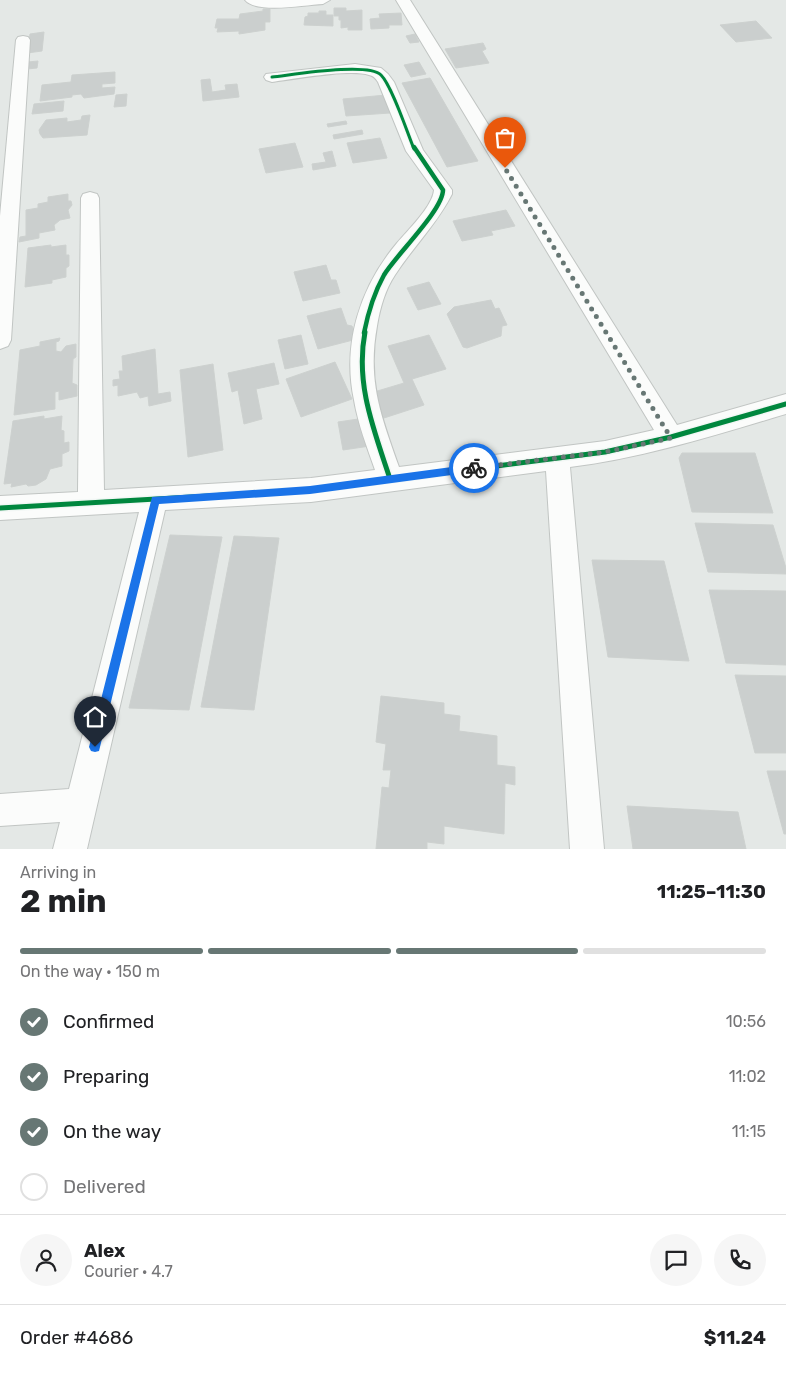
<!DOCTYPE html>
<html lang="en">
<head>
<meta charset="utf-8">
<style>
  :root { --surface:#fff; --page:#f6f6f6; --text:#202124; --muted:#757577; --line:#e0e0e0; --accent:#677774 }
  body { margin:0; font-family:Rubik,sans-serif; background:var(--page); color:var(--text); height:100vh; display:flex; flex-direction:column; font-size:19px; white-space:nowrap }
  * { box-sizing:border-box; margin:0 }
  p { font-size:16px; color:var(--muted) }
  .icon { flex:none; width:28px; height:28px; fill:none; stroke:currentColor; stroke-width:2; stroke-linecap:round; stroke-linejoin:round }
  .map { position:relative; height:849px; overflow:hidden }
  .sheet { display:flex; flex-direction:column; background:var(--surface); flex:1 }
  .sheet>* { flex:none }
  .pin { position:absolute; display:grid; place-items:center; width:42px; height:42px; color:#fff; margin:-51px -21px; border-radius:50% 50% 50% 0; rotate:-45deg; box-shadow:0 0 5px #0007 }
  .pin .icon { rotate:45deg }
  .courier { position:absolute; display:grid; place-items:center; width:50px; height:50px; margin:-25px; border:4px solid #1a73e8; border-radius:50%; background:#fff; color:#222; box-shadow:0 1px 6px #0007 }
  .summary em { font-style:normal; font-weight:700 }
  .summary div { display:flex; flex-direction:column-reverse }
  .summary { display:flex; align-items:center; justify-content:space-between; height:85px; padding:0 20px }
  h1 { font-size:32px; font-weight:700; line-height:38px }
  .bar { display:grid; grid-template-columns:repeat(4,1fr); gap:8px 5px; align-content:center; height:60px; padding:0 20px }
  .bar i { height:6px; border-radius:4px; background:var(--line) }
  .bar .on { background:var(--accent) }
  .bar p { grid-column:span 4 }
  .line { display:flex; align-items:center; gap:12px; padding:0 20px; border-top:1px solid var(--line) }
  .line div { flex:1 }
  .round { display:grid; place-items:center; flex:none; width:52px; height:52px; border-radius:26px; background:var(--page) }
  ol { padding:0 20px; list-style:none }
  li { display:flex; align-items:center; gap:15px; height:55px }
  li p { margin-inline-start:auto }
  li .icon { padding:5px; border-radius:50%; background:var(--accent); color:#fff; stroke-width:4 }
  li:last-child { color:var(--muted) }
  li i { width:28px; height:28px; border:2px solid var(--line); border-radius:50% }
  .map>svg:first-child { display:block }
  .building { fill:#cbcfce; stroke:#cdd1cf }
  .lines { fill:none; stroke-linecap:round; stroke-linejoin:round }
  .minor-casing { stroke:#c1c5c3; stroke-width:2 }
  .minor { fill:#fbfcfb; fill-rule:evenodd }
  .cycleway-far2-casing { stroke:#f2f7f5; stroke-width:5 }
  .cycleway-far1-casing { stroke:#f2f7f5; stroke-width:7 }
  .cycleway-casing { stroke:#f2f7f5; stroke-width:8 }
  .cycleway-far2 { stroke:#00873e; stroke-width:3 }
  .cycleway-far1 { stroke:#00873e; stroke-width:4.5 }
  .cycleway { stroke:#00873e; stroke-width:5 }
  .route { fill:#1a73e8 }
  .done { stroke:#677774; stroke-width:5; stroke-dasharray:0 9 }
</style>
</head>
<body>
<div class="map">
<svg width="786" height="849" viewBox="0 0 786 849">
  <rect width="100%" height="100%" fill="#e4e8e6"/>
  <!-- building -->
  <path class="building" d="M334 8H346V11L362 10V30H348V27L341 28V20H339V16H334Z
    M263 9H270V22H265V30L239 34V31L217 32 218 28H215L217 19H239L240 14 263 11Z
    M319 11H326V15H333V26L304 25 305 17 308 16V13H319Z
    M401 13 402 25H389V28L371 29 370 19 380 18 379 14Z
    M756 21 772 38 736 42 720 25Z
    M44 32 42 51 27 53 30 34Z
    M415 34 419 42 410 43 406 36Z
    M483 43 486 49 482 51 489 63 456 68 445 49Z
    M38 61 37 68 27 69 28 62Z
    M419 62 426 74 411 77 404 65Z
    M115 72V83L102 84V88L115 87 114 94 84 98 81 94 72 95V97L40 101 42 85 71 82 72 75Z
    M430 78 478 161 447 167 402 83Z
    M210 79 212 92 226 90 225 85 237 84 239 97 203 101 201 80Z
    M127 94 126 106 114 107 116 95Z
    M386 95 390 113 346 116 343 99Z
    M64 101 63 111 32 114 34 104Z
    M90 115 87 135 43 138 40 134 39 130 46 120 67 118V122L81 120 82 116Z
    M346 121 347 124 328 127 327 124Z
    M362 130 363 134 334 139 333 135Z
    M380 138 387 158 353 163 347 143Z
    M295 143 303 167 266 173 259 149Z
    M332 151 336 166 313 170 312 164 326 162 323 153Z
    M68 194V201H71L72 205 68 210 70 218 60 220 54 225 55 230 39 233V238L19 242 20 237 26 236V210L38 208V204L48 202V197Z
    M506 210 515 226 491 231 493 235 462 241 453 221Z
    M51 245V247L66 245V255H69V266L66 268V277L52 280V283L25 287 28 248Z
    M326 265 331 280H336L340 293 303 301 294 272Z
    M429 282 441 304 418 310 407 288Z
    M491 300 495 309 499 308 507 325 502 326 501 336 467 348 463 347 447 314 454 307Z
    M341 308 347 325 352 326 357 339 318 349 307 316Z
    M301 335 308 364 285 369 278 340Z
    M429 335 446 369 412 379 424 405 384 418 374 392 404 383 388 346Z
    M60 338 59 341 56 342V351L61 352 66 346 76 344V357L73 359 72 383 77 385V396L59 400V391L55 392V409L14 415 20 350 40 346V342Z
    M155 349 158 394 170 392 171 401 149 406 148 396 140 398 137 392 118 396V385L113 386V380L120 379 119 371H123L122 356Z
    M335 362 352 399 301 417 286 379Z
    M274 363 279 384 256 389 262 419 244 424 238 390 232 392 228 373Z
    M213 364 223 450 188 457 180 370Z
    M44 416V419L62 416 61 430 64 431V443L69 442V451L62 454V466L50 469 46 479 36 485 28 486 26 484 11 487 12 483 4 484 13 421Z
    M365 418 370 446 343 450 338 422Z
    M682 453H755L773 513 692 512 679 458Z
    M695 523 773 525 786 568V574L708 572Z
    M170 535 222 537 189 710 129 708Z
    M234 536 279 538 254 710 201 707Z
    M592 560 664 561 689 661 608 657Z
    M709 590 786 591V665L726 663Z
    M735 675 786 676V753H755Z
    M381 696 444 703V714L460 716 459 731 497 736V765L515 767V785L505 783 504 834 444 826V844L427 842V849H376L382 787 389 788 391 770H383L386 744 376 742Z
    M767 771H786V834H784Z
    M627 806 738 812 746 849H633Z"/>
  <g class="lines">
    <!-- minor casing -->
    <g class="minor-casing">
      <path id="minor" d="M245 0H330L323 4C305 5 256 14 245 0Z
        M396 0H410L677 425 786 394V414C715 435 644 458 570 467L604 849H570L546 471 311 502 165 510 87 849H53L60 822 0 826V794L69 789 139 512 0 520V496L78 492 81 198 83 194 90 192 97 194 99 198 104 490 311 478 375 470C367 447 358 424 354 400 342 344 360 287 397 243 407 231 433 206 434 190L406 151 378 82C376 79 374 76 369 75 350 69 294 79 272 82L266 80 264 77 266 74 355 64 381 68 388 74 394 82 423 150 452 190V194C437 224 413 247 395 275 385 290 380 308 377 326 367 381 381 416 399 467L605 441 654 430Z
        M23 36 28 37 30 40 11 340 8 346 0 349V216L16 40 18 37Z"/>
    </g>
    <!-- minor -->
    <use href="#minor" class="minor"/>
    <!-- cycleway-far2 casing -->
    <g class="cycleway-far2-casing">
      <path id="cycleway-far2" d="M272 77C292 75 368 62 381 75 392 86 407 132 414 149"/>
    </g>
    <!-- cycleway-far1 casing -->
    <g class="cycleway-far1-casing">
      <path id="cycleway-far1" d="M364 333C368 313 374 293 384 275 396 255 443 210 443 190L414 147"/>
    </g>
    <!-- cycleway casing -->
    <g class="cycleway-casing">
      <path id="cycleway" d="M365 332C355 384 374 430 390 479
        M0 508 311 490 605 452 671 437 786 404"/>
    </g>
    <!-- cycleway-far2 -->
    <use href="#cycleway-far2" class="cycleway-far2"/>
    <!-- cycleway-far1 -->
    <use href="#cycleway-far1" class="cycleway-far1"/>
    <!-- cycleway -->
    <use href="#cycleway" class="cycleway"/>
  </g>
  <!-- route -->
  <path class="route" d="M474 464 478 468 474 472 310 494 159 504 100 747 99 751 95 752 91 751 89 747 152 497 310 486Z"/>
  <g class="lines">
    <!-- done -->
    <path class="done" d="M474 468 605 452 671 438 505 168"/>
  </g>
</svg>
<div class="pin" style="left:505px;top:168px;background:#ea580c"><svg class="icon" aria-label="bag" viewBox="0 0 24 24"><path d="M5 8h14l-1 12H6zM9 8a3 3 0 0 1 6 0"/></svg></div>
<div class="pin" style="left:95px;top:747px;background:#1f2937"><svg class="icon" aria-label="home" viewBox="0 0 24 24"><path d="M3 11l9-7 9 7M6 9v11h12V9"/></svg></div>
<div class="courier" style="left:474px;top:468px"><svg class="icon" aria-label="bike" viewBox="0 0 24 24"><circle cx="6" cy="16" r="4"/><circle cx="18" cy="16" r="4"/><path d="M6 16l4-8h5l3 8M10 8l3 8H6M13 5h3"/></svg></div>
</div>
<section class="sheet">
<div class="summary"><div><h1>2 min</h1><p>Arriving in</p></div><em>11:25–11:30</em></div>
<div class="bar"><i class="on"></i><i class="on"></i><i class="on"></i><i></i><p>On the way · 150 m</p></div>
<ol>
<li><svg class="icon" aria-label="check" viewBox="0 0 24 24"><path d="M5 12l5 5 9-10"/></svg>Confirmed<p>10:56</p></li>
<li><svg class="icon" aria-label="check" viewBox="0 0 24 24"><path d="M5 12l5 5 9-10"/></svg>Preparing<p>11:02</p></li>
<li><svg class="icon" aria-label="check" viewBox="0 0 24 24"><path d="M5 12l5 5 9-10"/></svg>On the way<p>11:15</p></li>
<li><i></i>Delivered</li>
</ol>
<div class="line" style="height:90px"><a class="round"><svg class="icon" aria-label="person" viewBox="0 0 24 24"><circle cx="12" cy="8" r="4"/><path d="M4 21q1-7 8-7t8 7"/></svg></a><div><b>Alex</b><p>Courier · 4.7</p></div><a class="round"><svg class="icon" aria-label="chat" viewBox="0 0 24 24"><path d="M4 5h16v11H9l-5 4z"/></svg></a><a class="round"><svg class="icon" aria-label="phone" viewBox="0 0 24 24"><path d="M5 4h4l2 5-3 2q2 4 5 5l2-3 5 2v4C11 20 4 13 5 4z"/></svg></a></div>
<div class="line" style="height:65px"><div>Order #4686</div><b>$11.24</b></div>
</section>
</body>
</html>
